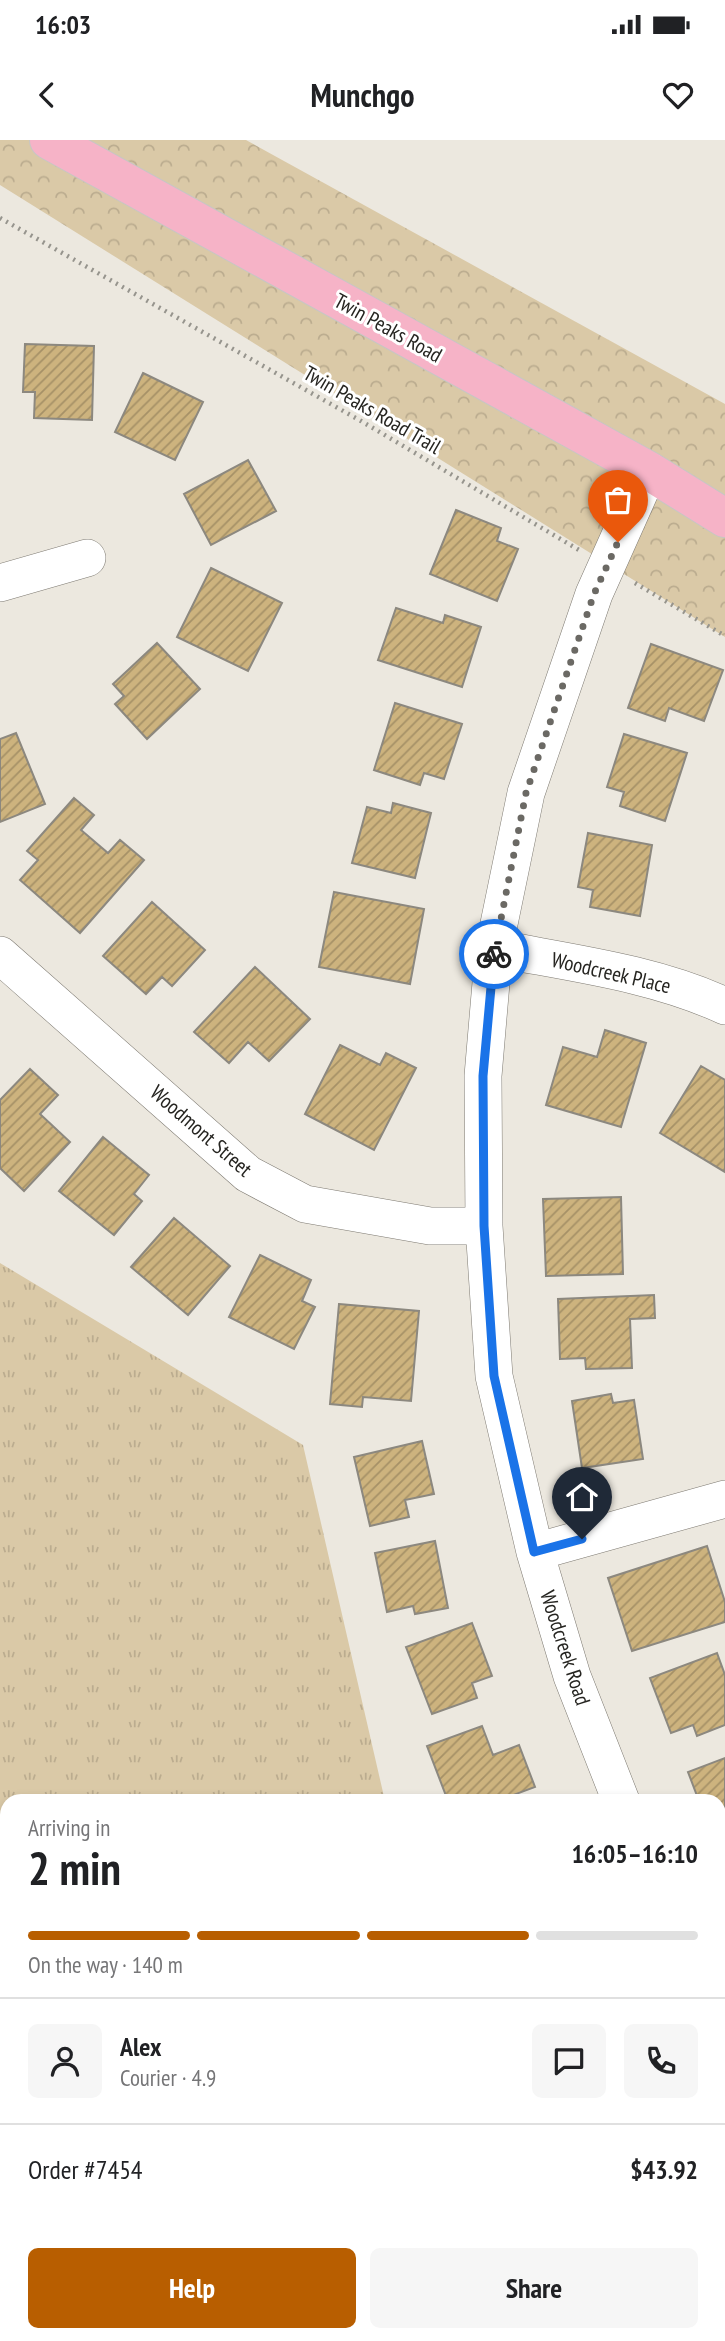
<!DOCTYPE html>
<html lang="en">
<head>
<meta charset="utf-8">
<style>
  :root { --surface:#fff; --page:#f6f6f6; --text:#202124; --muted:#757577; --line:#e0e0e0; --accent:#b85e00 }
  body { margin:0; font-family:"PT Sans Narrow",sans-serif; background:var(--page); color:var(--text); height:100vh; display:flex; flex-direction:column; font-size:26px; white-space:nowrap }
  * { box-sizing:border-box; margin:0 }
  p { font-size:23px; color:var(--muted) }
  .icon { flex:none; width:38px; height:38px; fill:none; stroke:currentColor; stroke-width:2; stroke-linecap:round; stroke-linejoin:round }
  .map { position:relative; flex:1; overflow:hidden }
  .sheet { position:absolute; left:0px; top:1654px; width:726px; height:548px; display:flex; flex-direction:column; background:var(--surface); border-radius:21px 21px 0 0; box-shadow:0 4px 10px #0003 }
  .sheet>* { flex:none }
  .pin { position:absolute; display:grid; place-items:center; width:60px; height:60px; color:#fff; margin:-72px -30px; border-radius:50% 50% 50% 0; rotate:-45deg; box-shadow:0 0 7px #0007 }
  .pin .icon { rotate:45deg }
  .courier { position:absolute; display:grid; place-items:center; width:70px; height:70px; margin:-35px; border:5px solid #1a73e8; border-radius:50%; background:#fff; color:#222; box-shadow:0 2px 9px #0007 }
  .overview em { font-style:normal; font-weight:600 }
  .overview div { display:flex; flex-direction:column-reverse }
  .overview { display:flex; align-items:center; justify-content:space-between; height:119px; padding:0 28px }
  h1 { font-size:46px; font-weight:600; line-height:52px }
  .bar { display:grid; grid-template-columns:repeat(4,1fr); gap:10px 7px; align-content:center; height:84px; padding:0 28px }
  .bar i { height:9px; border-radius:5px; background:var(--line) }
  .bar .selected { background:var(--accent) }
  .bar p { grid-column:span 4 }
  .line { display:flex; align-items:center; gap:18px; padding:0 28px; border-top:2px solid var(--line) }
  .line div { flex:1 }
  .round { display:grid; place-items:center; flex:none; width:74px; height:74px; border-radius:10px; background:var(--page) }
  .primary-button { display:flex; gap:14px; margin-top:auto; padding:14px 28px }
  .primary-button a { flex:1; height:80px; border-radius:10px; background:var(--accent); color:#fff; font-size:28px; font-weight:600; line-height:80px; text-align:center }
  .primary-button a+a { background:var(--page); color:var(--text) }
  .status { display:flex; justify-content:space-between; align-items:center; height:49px; padding:0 35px; background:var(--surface); direction:ltr }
  .status svg { height:19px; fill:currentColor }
  header { display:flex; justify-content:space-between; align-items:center; height:91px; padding:0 28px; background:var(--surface); font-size:32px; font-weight:600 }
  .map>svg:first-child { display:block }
  .grass { fill:url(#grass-tufts) }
  .forest { fill:url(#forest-crowns) }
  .building { fill:url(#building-hatch); stroke:#8c887f; stroke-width:2 }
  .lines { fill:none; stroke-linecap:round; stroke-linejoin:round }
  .street-casing { stroke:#7e7a72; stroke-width:38 }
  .primary-casing { stroke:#c7c6c5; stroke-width:40 }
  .path { stroke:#96948d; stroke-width:4.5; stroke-dasharray:2 5; stroke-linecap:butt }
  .street { stroke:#fff; stroke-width:37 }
  .primary { stroke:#f6b3c7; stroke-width:38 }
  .done { stroke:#6b6964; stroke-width:7; stroke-dasharray:0 12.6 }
  .route { stroke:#1a73e8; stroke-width:9 }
  .labels { text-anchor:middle; stroke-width:6; stroke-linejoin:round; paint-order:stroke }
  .street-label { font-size:21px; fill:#262521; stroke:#fff }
</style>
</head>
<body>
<div class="status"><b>16:03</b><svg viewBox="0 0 49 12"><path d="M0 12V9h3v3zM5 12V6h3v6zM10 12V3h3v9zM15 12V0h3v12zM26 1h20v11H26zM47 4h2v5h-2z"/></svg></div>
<header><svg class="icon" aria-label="back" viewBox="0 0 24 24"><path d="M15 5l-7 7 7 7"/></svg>Munchgo<svg class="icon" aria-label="heart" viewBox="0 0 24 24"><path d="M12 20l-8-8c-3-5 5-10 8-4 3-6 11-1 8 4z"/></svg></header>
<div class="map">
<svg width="725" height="2201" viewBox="0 0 725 2201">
  <defs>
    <pattern id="grass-tufts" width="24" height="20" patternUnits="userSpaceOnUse" patternTransform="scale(1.75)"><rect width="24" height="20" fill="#dac9a7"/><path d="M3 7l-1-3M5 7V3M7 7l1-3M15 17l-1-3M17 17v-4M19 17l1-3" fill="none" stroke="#bbac8f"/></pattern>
    <pattern id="forest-crowns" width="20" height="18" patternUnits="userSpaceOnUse" patternTransform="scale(1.75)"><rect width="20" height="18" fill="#dac9a7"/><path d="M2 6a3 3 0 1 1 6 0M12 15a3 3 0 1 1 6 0" fill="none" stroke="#bbac8f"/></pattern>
    <pattern id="building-hatch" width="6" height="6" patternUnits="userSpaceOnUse" patternTransform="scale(1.75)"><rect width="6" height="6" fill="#cdb37e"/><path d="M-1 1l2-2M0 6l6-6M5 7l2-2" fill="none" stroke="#a69167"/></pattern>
  </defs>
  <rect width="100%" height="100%" fill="#ece8df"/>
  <!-- grass -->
  <path class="grass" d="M0 1123 303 1305 385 1661H7V2194L233 2195 231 2201H0Z"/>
  <!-- forest -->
  <path class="forest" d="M0 0H246L725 264V497L0 45Z"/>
  <!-- building -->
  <path class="building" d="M25 204 94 206 92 280 34 278 35 252H23Z
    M143 233 203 262 175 320 115 292Z
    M248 320 276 371 211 405 184 354Z
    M456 370 501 388 497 401 518 409 497 461 430 434Z
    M211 428 282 463 248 531 177 497Z
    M396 468 443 483 445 475 481 487 462 547 378 520Z
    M157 503 200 549 147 599 115 564 124 556 113 544Z
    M651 504 723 530 704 581 669 568 665 581 628 568Z
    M395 563 462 584 444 639 424 633 420 645 374 630Z
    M16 593 45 664 0 682V599Z
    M624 594 687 613 665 681 620 666 624 652 607 647Z
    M74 658 94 675 81 690 108 713 120 700 144 720 80 793 20 740 38 720 27 711Z
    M393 663 431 673 415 738 352 723 367 667 391 673Z
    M588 693 652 705 640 776 590 767 593 750 578 747Z
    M334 752 424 769 410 844 319 827Z
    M152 762 205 810 172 846 162 837 146 854 103 816Z
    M255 827 310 879 269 921 248 902 229 923 194 892Z
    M605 890 646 903 621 987 546 965 563 907 597 917Z
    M340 905 380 925 386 913 416 928 374 1010 305 974Z
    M701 926 725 940V1032L660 993Z
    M30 929 58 955 40 974 70 1002 24 1051 0 1028V960Z
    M103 997 149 1035 134 1054 142 1061 114 1095 59 1051Z
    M621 1057 623 1134 546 1136 543 1059Z
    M174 1078 230 1126 188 1175 131 1127Z
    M260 1115 311 1140 302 1161 315 1167 294 1209 229 1177Z
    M654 1155 655 1178 630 1179 632 1228 586 1229 585 1218 560 1219 558 1159Z
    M339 1164 419 1171 411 1261 363 1257 362 1267 330 1264Z
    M611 1254 613 1263 634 1260 643 1319 582 1328 572 1261Z
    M422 1301 434 1354 405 1360 409 1377 370 1386 354 1317Z
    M435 1401 448 1468 415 1474 413 1466 387 1472 375 1413Z
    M707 1406 725 1462V1482L632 1511 608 1438Z
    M472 1483 492 1536 472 1543 477 1558 432 1574 406 1507Z
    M717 1513 725 1535V1585L697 1596 693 1585 671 1593 650 1538Z
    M482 1586 493 1615 519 1605 535 1647 497 1661H448L427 1606Z
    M725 1618V1700L719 1702V1661H699L688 1632Z
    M725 2173V2201H670L677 2194H719V2178Z
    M409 2194H447L445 2201H425Z"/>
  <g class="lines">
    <!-- street casing -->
    <g class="street-casing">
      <path id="street" d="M0 443 87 418
        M494 808C571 823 654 833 725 866
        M0 815 248 1034 305 1064 430 1086H484
        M535 1412 725 1359
        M621 1661 572 1536 535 1412 494 1236 484 1086 483 936 494 808 526 653 594 454 649 331
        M719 1773 725 1771
        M719 1908 725 1922
        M719 2087 725 2085
        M547 2201 550 2194"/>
    </g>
    <!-- primary casing -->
    <g class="primary-casing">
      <path id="primary" d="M49 0 649 331 725 378"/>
    </g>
    <!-- path -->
    <path class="path" d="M0 78 361 281 579 410
      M635 443 725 496"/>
    <!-- street -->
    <use href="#street" class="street"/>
    <!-- primary -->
    <use href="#primary" class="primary"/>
  </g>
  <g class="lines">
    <!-- done -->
    <path class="done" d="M494 814 526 653 594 454 618 402"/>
    <!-- route -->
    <path class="route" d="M494 814 483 936 484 1086 494 1236 534 1412 582 1399"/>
  </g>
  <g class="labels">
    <!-- street labels -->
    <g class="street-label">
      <text transform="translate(388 188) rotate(29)" y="7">Twin Peaks Road</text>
      <text transform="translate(372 270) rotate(30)" y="7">Twin Peaks Road Trail</text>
      <text transform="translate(611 833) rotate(13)" y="7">Woodcreek Place</text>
      <text transform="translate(201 991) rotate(41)" y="7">Woodmont Street</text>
      <text transform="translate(565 1508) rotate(72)" y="7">Woodcreek Road</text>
    </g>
  </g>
</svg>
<div class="pin" style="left:618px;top:402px;background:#ea580c"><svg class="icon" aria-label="bag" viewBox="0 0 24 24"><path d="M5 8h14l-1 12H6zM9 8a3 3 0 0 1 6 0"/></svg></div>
<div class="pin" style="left:582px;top:1399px;background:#1f2937"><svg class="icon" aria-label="home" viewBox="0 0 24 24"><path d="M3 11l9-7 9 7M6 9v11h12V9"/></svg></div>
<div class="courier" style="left:494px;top:814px"><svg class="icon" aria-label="bike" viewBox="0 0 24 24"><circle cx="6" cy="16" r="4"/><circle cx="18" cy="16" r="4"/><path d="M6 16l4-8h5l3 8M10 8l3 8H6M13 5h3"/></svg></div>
<section class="sheet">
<div class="overview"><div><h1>2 min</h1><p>Arriving in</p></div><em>16:05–16:10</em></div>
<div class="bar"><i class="selected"></i><i class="selected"></i><i class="selected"></i><i></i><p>On the way · 140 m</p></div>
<div class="line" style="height:126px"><a class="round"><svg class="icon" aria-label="person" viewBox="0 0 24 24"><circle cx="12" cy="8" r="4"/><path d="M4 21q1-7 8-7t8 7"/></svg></a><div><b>Alex</b><p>Courier · 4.9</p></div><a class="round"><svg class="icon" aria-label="chat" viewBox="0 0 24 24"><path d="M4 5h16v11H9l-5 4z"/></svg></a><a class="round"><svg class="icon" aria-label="phone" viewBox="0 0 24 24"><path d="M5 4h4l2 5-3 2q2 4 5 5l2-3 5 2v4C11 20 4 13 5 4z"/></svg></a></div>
<div class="line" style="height:91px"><div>Order #7454</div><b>$43.92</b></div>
<div class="primary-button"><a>Help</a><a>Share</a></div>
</section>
</div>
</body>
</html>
